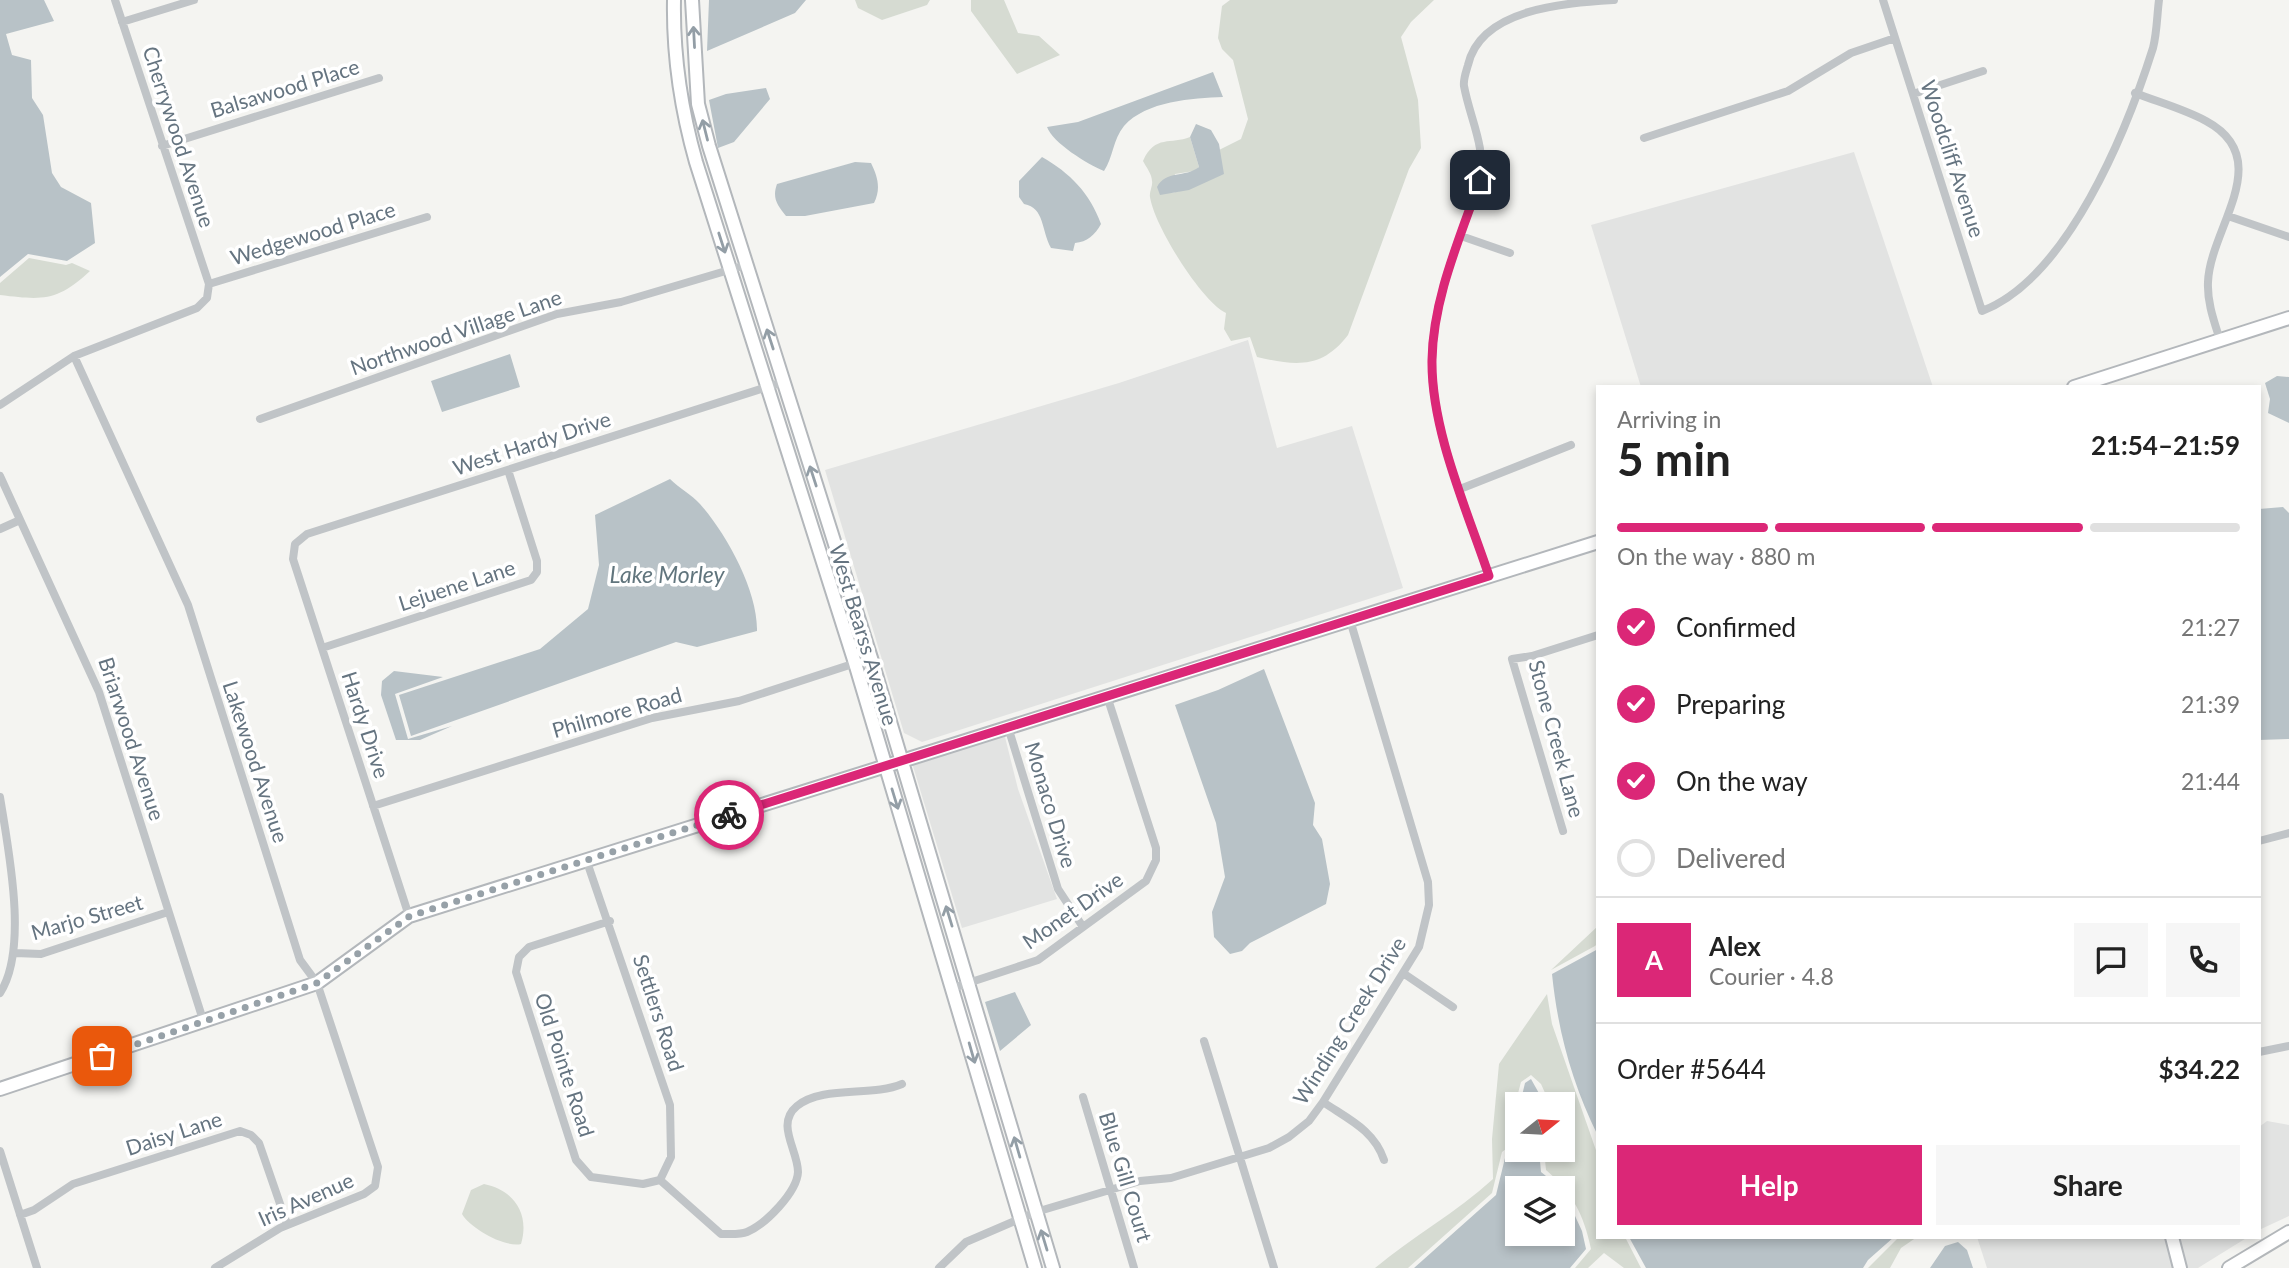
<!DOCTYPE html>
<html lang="en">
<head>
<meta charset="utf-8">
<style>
  :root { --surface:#fff; --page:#f6f6f6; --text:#222; --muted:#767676; --line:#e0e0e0; --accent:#db2777 }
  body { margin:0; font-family:Lato,sans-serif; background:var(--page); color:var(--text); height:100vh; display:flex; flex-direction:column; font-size:26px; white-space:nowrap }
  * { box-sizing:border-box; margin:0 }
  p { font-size:23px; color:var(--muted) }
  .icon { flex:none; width:38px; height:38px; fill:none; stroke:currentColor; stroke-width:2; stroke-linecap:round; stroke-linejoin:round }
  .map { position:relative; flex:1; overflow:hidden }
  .drawer { position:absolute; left:1596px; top:385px; width:665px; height:854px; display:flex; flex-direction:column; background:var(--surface); border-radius:0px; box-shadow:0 4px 10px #0003 }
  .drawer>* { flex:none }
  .needle { width:46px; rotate:72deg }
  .tools { position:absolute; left:1505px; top:1092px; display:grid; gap:14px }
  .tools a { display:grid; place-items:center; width:70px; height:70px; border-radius:0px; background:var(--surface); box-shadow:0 4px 10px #0003; font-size:35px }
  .pin { position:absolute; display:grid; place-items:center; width:60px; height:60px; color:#fff; margin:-30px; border-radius:14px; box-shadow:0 4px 10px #0006 }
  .courier { position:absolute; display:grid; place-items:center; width:70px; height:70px; margin:-35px; border:5px solid #db2777; border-radius:50%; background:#fff; color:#222; box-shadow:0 2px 9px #0007 }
  .head em { font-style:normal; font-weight:700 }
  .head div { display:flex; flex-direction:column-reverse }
  .head { display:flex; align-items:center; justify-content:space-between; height:119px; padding:0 21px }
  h1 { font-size:46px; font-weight:700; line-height:52px }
  .bar { display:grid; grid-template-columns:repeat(4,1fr); gap:10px 7px; align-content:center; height:84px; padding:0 21px }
  .bar i { height:9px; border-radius:5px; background:var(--line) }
  .bar .current { background:var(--accent) }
  .bar p { grid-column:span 4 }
  .line { display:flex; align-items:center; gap:18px; padding:0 21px; border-top:2px solid var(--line) }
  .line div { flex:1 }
  .round { display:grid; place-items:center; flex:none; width:74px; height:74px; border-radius:0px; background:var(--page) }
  ol { padding:0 21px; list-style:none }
  li { display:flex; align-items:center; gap:21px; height:77px }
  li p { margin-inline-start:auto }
  li .icon { padding:7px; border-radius:50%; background:var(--accent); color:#fff; stroke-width:4 }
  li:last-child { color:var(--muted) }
  li i { width:38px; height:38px; border:4px solid var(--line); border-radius:50% }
  .action { display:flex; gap:14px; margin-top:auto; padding:14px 21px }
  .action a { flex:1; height:80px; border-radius:0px; background:var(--accent); color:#fff; font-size:28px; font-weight:700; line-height:80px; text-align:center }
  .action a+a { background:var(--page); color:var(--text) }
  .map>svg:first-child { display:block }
  .built { fill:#e2e3e2 }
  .green { fill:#d6dbd2 }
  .water { fill:#b8c2c7 }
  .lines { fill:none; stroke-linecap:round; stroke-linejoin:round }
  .secondary-casing { stroke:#b3b7bb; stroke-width:16 }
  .primary-casing { stroke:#b3b7ba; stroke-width:16 }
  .street { stroke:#c0c4c7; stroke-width:8 }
  .secondary { stroke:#fff; stroke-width:12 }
  .primary { stroke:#fff; stroke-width:12 }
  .oneway { stroke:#939ea6 }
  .done { stroke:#97a1a8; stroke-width:7; stroke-dasharray:0 12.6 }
  .route { stroke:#db2777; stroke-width:9 }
  .labels { text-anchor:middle; stroke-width:7; stroke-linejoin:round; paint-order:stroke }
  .street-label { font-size:21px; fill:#657480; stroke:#fff }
  .water-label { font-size:23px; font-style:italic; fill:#61757d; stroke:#fff }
</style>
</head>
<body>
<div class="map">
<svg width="2289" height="1268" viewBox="0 0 2289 1268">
  <rect width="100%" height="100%" fill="#f4f4f1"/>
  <!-- built -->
  <path class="built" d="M1854 152 1933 387H1641L1591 225Z
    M1248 340 1277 448 1352 426 1403 588 922 742 904 733 825 470 1119 383Z
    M1004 733 1018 789 1057 899 962 928 912 763Z
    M2267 1121 2289 1125V1216L2259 1230V1127Z
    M1977 1237H2166L2175 1268H1987Z
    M2177 1237H2248L2198 1268H2186Z"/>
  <!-- green -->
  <path class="green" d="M855 0H930L927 5 882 20 858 8Z
    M971 0H1004L1018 33 1039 36 1060 55 1017 74 971 11Z
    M1230 0H1434L1411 22 1401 37 1418 100 1421 148 1409 169 1348 335C1322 369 1296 366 1257 357L1250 337 1231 341 1224 329 1226 313C1201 301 1154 225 1150 197 1149 192 1153 186 1152 181 1152 174 1146 167 1143 161 1155 134 1171 145 1190 137L1199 167 1194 171 1175 174 1171 193C1197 187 1220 182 1219 150L1241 139 1248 119 1233 60 1222 49 1218 38 1222 6Z
    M29 258 66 265 72 263 90 271C57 302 42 300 0 295V283Z
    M1598 926V943L1595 946 1551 970Z
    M1547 994 1552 1024 1598 1156V1237H1625L1641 1268H1624L1604 1253 1588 1268H1575L1591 1249C1584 1215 1572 1192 1546 1170L1544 1150H1563V1104H1550L1541 1084 1531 1075 1521 1082 1512 1116 1517 1141 1502 1152 1492 1193 1408 1268H1375C1413 1236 1456 1213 1493 1179L1492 1139 1499 1064Z
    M484 1184C514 1190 530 1214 521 1244 505 1248 470 1228 462 1214L471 1190Z
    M1899 1237H1917L1901 1248 1890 1268H1868Z"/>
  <!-- water -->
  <path class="water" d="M0 0H44L54 21 6 34 12 55 31 60 32 98 43 115 52 173 61 187 91 203 95 243 67 261 28 254 0 277Z
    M709 0H806L795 13 707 51Z
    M1213 72 1223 97C1193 98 1146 101 1124 126 1113 139 1113 158 1104 171 1087 164 1053 143 1047 127L1078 122Z
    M766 88 770 99 734 142 718 148 709 100 726 94Z
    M1196 124 1211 130 1219 144 1224 174 1189 190 1160 195 1157 187C1166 170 1185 178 1199 167L1190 137Z
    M1042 157C1070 173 1090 193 1101 224 1095 235 1087 242 1075 243L1073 251 1051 248C1041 230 1045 208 1024 204L1019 197V181Z
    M855 162 871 163C878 177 881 189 874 203L805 216H786C777 205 772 198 777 184Z
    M510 354 520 387 442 412 431 381Z
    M2277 376 2289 377V423L2268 413 2270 399 2265 383Z
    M670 479C679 488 692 495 700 504 726 533 758 591 757 631L697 647 676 642 411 736 399 695 540 649 588 609 599 565 595 515Z
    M2283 507 2289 513V739L2259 740V509Z
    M1264 669 1315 803 1313 825 1322 839 1330 884 1326 904 1250 943 1242 951 1230 954 1214 937 1212 912 1225 877 1216 823 1175 705 1218 690Z
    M394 671 443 677 395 694 408 739 452 726 420 740H396L381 695 382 681Z
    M1598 949V1136C1572 1083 1558 1032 1552 974Z
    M1015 992 1031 1025 1000 1051 985 1002Z
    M1531 1079 1545 1104H1520L1525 1083Z
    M1517 1146V1150H1539L1541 1172 1561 1188H1517V1234H1563V1190L1582 1231 1586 1249 1570 1268H1414L1496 1195 1506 1154Z
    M1629 1237H1894L1868 1260 1863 1268H1646Z
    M1958 1242 1967 1250 1973 1268H1930L1945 1246Z"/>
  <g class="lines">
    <!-- secondary casing -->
    <g class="secondary-casing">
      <path id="secondary" d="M674 0C673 55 681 109 696 162L855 663 1035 1268
        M692 0 698 104 709 146 871 658 1053 1268
        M2074 387 2289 318
        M0 1089 317 983 409 916 1598 542
        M2172 1237 2180 1268"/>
    </g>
    <!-- primary casing -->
    <g class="primary-casing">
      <path id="primary" d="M2229 1268 2289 1232"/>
    </g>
    <!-- street -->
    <path class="street" d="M1883 0 1982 311C2068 278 2127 130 2153 48 2157 33 2157 15 2159 0
      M122 22 194 0
      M2135 93C2158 102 2184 109 2206 121 2277 159 2210 228 2208 282 2207 302 2214 321 2220 340
      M1913 94 1983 71
      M1644 138 1788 91 1851 53 1895 38
      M162 146 379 78
      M2228 216 2289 237
      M1461 236 1510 253
      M209 284 427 217
      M74 356 188 605 300 960 317 983 378 1167 375 1186 364 1194 280 1228 215 1268
      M0 405 74 356 197 308 207 298 209 284 115 0
      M260 419 557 314 621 302 746 265
      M0 476 99 692 204 1023
      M1460 489 1571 445
      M0 529 20 520
      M1489 576C1467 510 1431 430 1432 360 1433 298 1460 238 1480 180 1486 146 1470 119 1464 86 1463 80 1466 72 1468 65 1481 8 1566 3 1614 0
      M322 648 531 580 537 572V561L508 470
      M1008 727 1058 889 1083 927
      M0 797C8 848 29 949 0 993
      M373 806 652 718 739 701 871 658
      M1563 831 1512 659 1532 656 1598 635
      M2259 841 2289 833
      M586 859 670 1105 671 1157 660 1180
      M409 916 293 559 295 544 307 534 783 382
      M610 921 529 947 519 957 516 972 576 1160 591 1177 643 1184 660 1180 721 1234C729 1234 740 1235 747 1232 766 1224 797 1192 798 1172 798 1150 775 1124 797 1106 823 1085 872 1097 902 1084
      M15 953 41 954 168 912
      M1403 973 1453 1007
      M953 988 1038 960 1146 881 1156 860V848L1107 696
      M1204 1041 1274 1268
      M2259 1052 2289 1046
      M1083 1097 1134 1268
      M1323 1102C1348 1119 1374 1130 1384 1160
      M0 1151 37 1268
      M20 1215 34 1210 73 1184 240 1131 251 1135 259 1143 287 1224
      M939 1268 966 1242 1036 1212 1140 1181 1171 1178 1269 1148 1289 1137 1309 1121 1323 1102 1419 947 1429 905 1428 882 1350 620"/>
    <!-- secondary -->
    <use href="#secondary" class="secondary"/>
    <!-- primary -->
    <use href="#primary" class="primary"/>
  </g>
  <!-- one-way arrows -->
  <defs><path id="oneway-shaft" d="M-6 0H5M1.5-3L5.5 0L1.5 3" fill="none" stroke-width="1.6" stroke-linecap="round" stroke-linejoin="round" transform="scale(1.75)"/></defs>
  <g class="oneway">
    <use href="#oneway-shaft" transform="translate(694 37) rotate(-93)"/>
    <use href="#oneway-shaft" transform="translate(705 130) rotate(-104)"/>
    <use href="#oneway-shaft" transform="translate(722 243) rotate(72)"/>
    <use href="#oneway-shaft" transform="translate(770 339) rotate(-108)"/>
    <use href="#oneway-shaft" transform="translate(813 476) rotate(-108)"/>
    <use href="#oneway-shaft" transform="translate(895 799) rotate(73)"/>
    <use href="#oneway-shaft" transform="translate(949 916) rotate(-107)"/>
    <use href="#oneway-shaft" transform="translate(972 1053) rotate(74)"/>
    <use href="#oneway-shaft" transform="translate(1017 1147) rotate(-106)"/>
    <use href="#oneway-shaft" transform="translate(1044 1240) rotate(-107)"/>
  </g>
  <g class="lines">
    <!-- done -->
    <path class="done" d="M102 1056 317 983 410 916 729 815"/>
    <!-- route -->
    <path class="route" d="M729 815 1489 576C1467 510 1431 430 1432 360 1433 298 1460 238 1480 180"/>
  </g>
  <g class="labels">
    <!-- street labels -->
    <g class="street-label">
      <text transform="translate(285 89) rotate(-17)" y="7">Balsawood Place</text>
      <text transform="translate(178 137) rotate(72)" y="7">Cherrywood Avenue</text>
      <text transform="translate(1952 159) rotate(72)" y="7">Woodcliff Avenue</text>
      <text transform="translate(313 234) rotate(-17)" y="7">Wedgewood Place</text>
      <text transform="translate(456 333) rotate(-19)" y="7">Northwood Village Lane</text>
      <text transform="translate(532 444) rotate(-18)" y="7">West Hardy Drive</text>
      <text transform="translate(457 586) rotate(-18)" y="7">Lejuene Lane</text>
      <text transform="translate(863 635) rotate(73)" y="7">West Bearss Avenue</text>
      <text transform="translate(617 713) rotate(-16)" y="7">Philmore Road</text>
      <text transform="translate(365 725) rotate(72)" y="7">Hardy Drive</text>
      <text transform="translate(131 739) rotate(72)" y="7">Briarwood Avenue</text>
      <text transform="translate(1556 739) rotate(75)" y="7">Stone Creek Lane</text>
      <text transform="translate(255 762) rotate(72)" y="7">Lakewood Avenue</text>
      <text transform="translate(1050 805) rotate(73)" y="7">Monaco Drive</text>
      <text transform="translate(1073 911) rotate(-35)" y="7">Monet Drive</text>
      <text transform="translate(87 918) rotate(-16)" y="7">Marjo Street</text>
      <text transform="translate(658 1013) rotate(72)" y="7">Settlers Road</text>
      <text transform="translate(1350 1021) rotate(-58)" y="7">Winding Creek Drive</text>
      <text transform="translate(564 1065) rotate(72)" y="7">Old Pointe Road</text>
      <text transform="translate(174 1134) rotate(-18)" y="7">Daisy Lane</text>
      <text transform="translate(1125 1177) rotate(73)" y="7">Blue Gill Court</text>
      <text transform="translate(306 1200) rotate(-24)" y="7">Iris Avenue</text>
    </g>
    <!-- water labels -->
    <g class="water-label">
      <text x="667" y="583">Lake Morley</text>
    </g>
  </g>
</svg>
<div class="tools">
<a><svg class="needle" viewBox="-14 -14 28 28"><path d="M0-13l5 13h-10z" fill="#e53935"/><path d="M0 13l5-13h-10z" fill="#767676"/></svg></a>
<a><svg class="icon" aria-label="layers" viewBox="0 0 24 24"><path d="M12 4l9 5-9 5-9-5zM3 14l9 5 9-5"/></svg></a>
</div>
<div class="pin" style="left:102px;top:1056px;background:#ea580c"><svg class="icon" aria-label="bag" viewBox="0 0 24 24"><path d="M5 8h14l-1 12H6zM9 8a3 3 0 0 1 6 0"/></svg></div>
<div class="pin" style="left:1480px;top:180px;background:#1f2937"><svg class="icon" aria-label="home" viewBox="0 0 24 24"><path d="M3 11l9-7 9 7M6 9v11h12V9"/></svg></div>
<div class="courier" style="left:729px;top:815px"><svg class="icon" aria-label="bike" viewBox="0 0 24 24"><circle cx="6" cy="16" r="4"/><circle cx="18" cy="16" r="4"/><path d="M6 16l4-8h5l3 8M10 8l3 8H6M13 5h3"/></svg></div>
<section class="drawer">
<div class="head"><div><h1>5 min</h1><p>Arriving in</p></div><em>21:54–21:59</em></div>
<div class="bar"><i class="current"></i><i class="current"></i><i class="current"></i><i></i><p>On the way · 880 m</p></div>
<ol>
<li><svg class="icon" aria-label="check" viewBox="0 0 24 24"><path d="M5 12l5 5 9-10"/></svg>Confirmed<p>21:27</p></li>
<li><svg class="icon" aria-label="check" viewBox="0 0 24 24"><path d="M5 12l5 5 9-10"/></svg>Preparing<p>21:39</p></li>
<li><svg class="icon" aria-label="check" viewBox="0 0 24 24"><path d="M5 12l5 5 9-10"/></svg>On the way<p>21:44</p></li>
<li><i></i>Delivered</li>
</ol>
<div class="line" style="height:126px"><b class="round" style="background:var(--accent);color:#fff">A</b><div><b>Alex</b><p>Courier · 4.8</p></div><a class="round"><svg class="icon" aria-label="chat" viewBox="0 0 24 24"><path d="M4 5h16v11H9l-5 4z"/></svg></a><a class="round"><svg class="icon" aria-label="phone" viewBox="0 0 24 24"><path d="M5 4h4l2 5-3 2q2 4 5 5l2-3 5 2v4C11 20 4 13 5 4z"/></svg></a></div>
<div class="line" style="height:91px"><div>Order #5644</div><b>$34.22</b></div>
<div class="action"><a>Help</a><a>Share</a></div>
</section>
</div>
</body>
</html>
